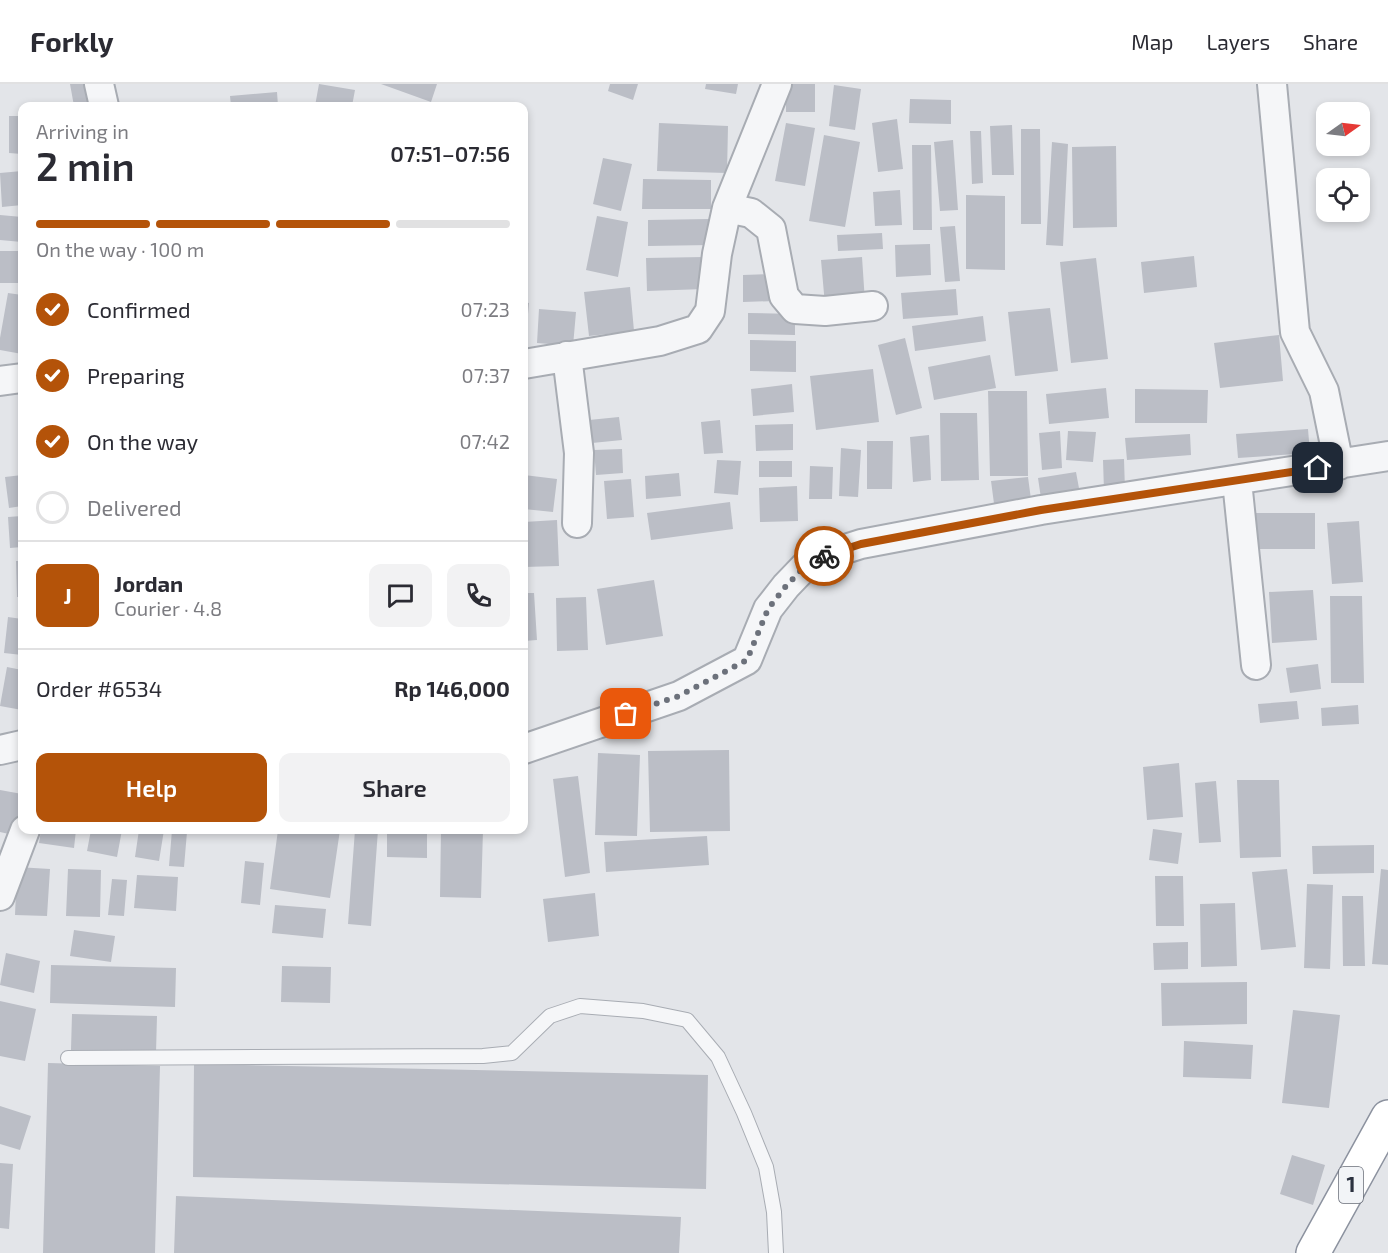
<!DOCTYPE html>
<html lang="en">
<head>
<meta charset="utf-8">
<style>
  :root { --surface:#fff; --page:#f2f2f3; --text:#2b2b33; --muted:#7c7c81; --line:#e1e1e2; --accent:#b45309 }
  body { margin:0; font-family:"Exo 2",sans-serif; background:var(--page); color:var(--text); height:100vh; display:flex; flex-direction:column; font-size:22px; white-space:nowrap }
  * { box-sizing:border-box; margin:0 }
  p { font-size:20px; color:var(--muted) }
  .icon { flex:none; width:33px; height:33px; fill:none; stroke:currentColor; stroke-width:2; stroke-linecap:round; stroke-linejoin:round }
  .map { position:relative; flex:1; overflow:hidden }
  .details { position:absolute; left:18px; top:18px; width:510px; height:732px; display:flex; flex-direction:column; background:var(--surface); border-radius:12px; box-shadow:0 3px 9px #0003 }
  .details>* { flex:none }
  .needle { width:39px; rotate:76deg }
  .tools { position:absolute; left:1316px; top:18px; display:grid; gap:12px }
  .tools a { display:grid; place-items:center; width:54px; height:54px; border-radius:12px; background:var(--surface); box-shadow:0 3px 9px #0003; font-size:30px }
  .pin { position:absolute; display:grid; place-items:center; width:51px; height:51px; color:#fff; margin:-26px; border-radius:12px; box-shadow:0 3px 9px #0006 }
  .courier { position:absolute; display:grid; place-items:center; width:60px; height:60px; margin:-30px; border:4px solid #b45309; border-radius:50%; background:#fff; color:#222; box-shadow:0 2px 8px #0007 }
  .head em { font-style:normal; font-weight:600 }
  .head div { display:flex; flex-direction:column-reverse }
  .head { display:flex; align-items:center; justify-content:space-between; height:102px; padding:0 18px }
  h1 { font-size:39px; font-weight:600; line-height:45px }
  .bar { display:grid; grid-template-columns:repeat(4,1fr); gap:9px 6px; align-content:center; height:72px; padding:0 18px }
  .bar i { height:8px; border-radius:4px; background:var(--line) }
  .bar .selected { background:var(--accent) }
  .bar p { grid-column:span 4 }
  .line { display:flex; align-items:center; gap:15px; padding:0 18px; border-top:2px solid var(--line) }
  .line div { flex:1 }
  .round { display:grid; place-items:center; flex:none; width:63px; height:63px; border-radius:12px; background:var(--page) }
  ol { padding:0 18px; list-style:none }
  li { display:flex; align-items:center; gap:18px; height:66px }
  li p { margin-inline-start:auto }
  li .icon { padding:6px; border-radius:50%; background:var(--accent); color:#fff; stroke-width:4 }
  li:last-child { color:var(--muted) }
  li i { width:33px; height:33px; border:3px solid var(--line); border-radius:50% }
  .primary-button { display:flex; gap:12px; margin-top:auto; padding:12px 18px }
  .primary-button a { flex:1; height:69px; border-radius:12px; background:var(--accent); color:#fff; font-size:24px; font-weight:600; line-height:69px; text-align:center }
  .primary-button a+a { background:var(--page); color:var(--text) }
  header { display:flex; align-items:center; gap:36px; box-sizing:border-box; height:84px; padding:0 30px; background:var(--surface); border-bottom:2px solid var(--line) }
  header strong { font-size:28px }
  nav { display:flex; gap:33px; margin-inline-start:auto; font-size:21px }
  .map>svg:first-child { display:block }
  .building { fill:#bbbec6 }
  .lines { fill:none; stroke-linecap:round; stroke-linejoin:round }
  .lane-casing { stroke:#a8acb3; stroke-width:16 }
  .street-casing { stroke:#a8acb3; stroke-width:32 }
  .highway-casing { stroke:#8c929f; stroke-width:36 }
  .lane { stroke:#f5f6f8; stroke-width:14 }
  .street { stroke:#f5f6f8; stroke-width:28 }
  .highway { stroke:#fff; stroke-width:33 }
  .done { stroke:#6c717b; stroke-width:6; stroke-dasharray:0 10.8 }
  .route { stroke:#b45309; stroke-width:8 }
  .labels { text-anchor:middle; stroke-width:4.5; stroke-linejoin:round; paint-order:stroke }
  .shield { fill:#f2f4f7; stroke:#676c77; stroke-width:1.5 }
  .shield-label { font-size:21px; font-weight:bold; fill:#2c3240 }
</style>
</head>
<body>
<header>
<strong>Forkly</strong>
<nav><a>Map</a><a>Layers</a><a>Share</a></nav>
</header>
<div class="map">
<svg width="1388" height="1169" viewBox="0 0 1388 1169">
  <rect width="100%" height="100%" fill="#e3e5e9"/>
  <!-- building -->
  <path class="building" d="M70 0H94L97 22H74Z
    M319 0 355 6 352 22H315Z
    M381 0H437L431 18Z
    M610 0H638L633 16 608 7Z
    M706 0H738L736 10 705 5Z
    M786 0H815V28H786Z
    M834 1 861 5 855 46 829 42Z
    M277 8 278 22H231L230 12Z
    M910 15 951 16V40L909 39Z
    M9 32H22V70L9 69Z
    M897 35 903 85 878 88 872 39Z
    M659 39 728 42 727 89 657 87Z
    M786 39 815 44 805 102 775 97Z
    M1012 41 1014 91H992L990 42Z
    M1021 45H1040L1041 140H1021Z
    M970 47H981L983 99 972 100Z
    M824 51 860 58 845 143 809 137Z
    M953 56 958 126 940 127 934 58Z
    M1052 58 1068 60 1063 162 1046 161Z
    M912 61H931L932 146H913Z
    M1116 62 1117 143 1073 144 1072 63Z
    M603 74 632 80 621 127 593 120Z
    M22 87V121L2 123 0 89Z
    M643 95 711 96V125H642Z
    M900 106 902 141 875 142 873 108Z
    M966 111 1005 112V186L966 185Z
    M0 131 22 133V158L0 156Z
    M597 132 628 138 618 193 586 186Z
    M709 135 710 161 648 162V136Z
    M955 142 960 197 945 198 940 143Z
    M882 149 883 165 838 167 837 151Z
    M930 160 931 191 896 193 895 161Z
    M0 167H22V199H0Z
    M1194 172 1197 203 1144 209 1141 178Z
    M704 173V205L647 207 646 174Z
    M862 173 865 218 825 221 821 176Z
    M1096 174 1108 275 1071 279 1060 178Z
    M775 190 776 217 743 218V191Z
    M630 203 634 247 589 252 584 208Z
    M956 205 958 231 903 235 901 209Z
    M8 209 22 211V270L0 266V254Z
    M524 218 529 219 526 252H524Z
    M1050 224 1058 287 1015 292 1008 228Z
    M539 225 576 228 573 262 537 259Z
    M748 229 795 230V251L748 250Z
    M983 232 986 257 915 267 912 242Z
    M1279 251 1283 297 1220 304 1214 259Z
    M905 254 922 324 896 331 878 261Z
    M750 256 796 257V288L750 287Z
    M990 271 996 304 934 316 928 283Z
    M873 285 879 338 816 346 810 292Z
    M792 300 794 328 753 332 751 305Z
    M1106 304 1109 334 1049 340 1046 310Z
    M1135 305 1208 306 1207 339H1135Z
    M988 307H1027L1028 392H990Z
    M940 329H977L979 396 941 397Z
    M619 333 622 356 592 359 589 336Z
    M720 336 723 369 704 370 701 338Z
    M793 340V366L756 367 755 341Z
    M1308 345 1310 369 1238 374 1236 350Z
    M1060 347 1062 384 1042 386 1039 349Z
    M1068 347 1096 348 1093 378 1066 376Z
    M1190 350 1191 371 1127 376 1125 354Z
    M929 351 931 396 913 398 910 353Z
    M867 357H893L892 405H867Z
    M841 364 861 366 858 413 839 412Z
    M622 365 623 389 596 391 594 366Z
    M1124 375 1125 407H1104L1103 376Z
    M717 376 741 377 738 411 714 409Z
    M759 377H792V393H759Z
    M810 382 833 383 832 415H809Z
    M1076 388 1081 415 1042 421 1038 394Z
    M679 389 681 412 646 415 645 392Z
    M22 391V422L9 424 5 393Z
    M524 391 557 395 553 428 524 425Z
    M1028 393 1032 423 995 427 991 397Z
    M631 395 634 433 607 435 604 397Z
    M797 402 798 437 760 438 759 404Z
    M730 418 733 445 651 456 647 429Z
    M1254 429H1315V465H1254Z
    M22 432V463L10 464 8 433Z
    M557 436 559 482 524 483V438Z
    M1359 437 1363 498 1332 500 1327 439Z
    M16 477H22V513H17Z
    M654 496 663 552 606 561 597 505Z
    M1313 506 1317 556 1272 559 1269 508Z
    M524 509H534L537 556 524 557Z
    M1330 512H1362L1364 599H1331Z
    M586 513 588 566 557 567 556 514Z
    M8 533 22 535V571L4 569Z
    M1318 580 1321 605 1290 609 1286 584Z
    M7 583 22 586V626L0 622Z
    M1297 617 1299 635 1260 639 1258 620Z
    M1358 621 1359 640 1322 642 1321 624Z
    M729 666 730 747 650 748 648 667Z
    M598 669 640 671 637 752 595 751Z
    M1179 679 1183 733 1147 736 1143 683Z
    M578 692 590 789 565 793 553 695Z
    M1237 696H1279L1281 773 1240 774Z
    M1216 697 1221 758 1199 759 1195 699Z
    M0 706 22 710V724L18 752 0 748Z
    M1153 745 1182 749 1178 780 1149 776Z
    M41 746H76L74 764 39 759Z
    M91 746H122L117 773 87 767Z
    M139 746H164L159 777 135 773Z
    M172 746 187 748 184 783 169 782Z
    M278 746H340L330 814 270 805Z
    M355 746H378L371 842 348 840Z
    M441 746H483L481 814 440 813Z
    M387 748 427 749V774L387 773Z
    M707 752 709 781 606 788 604 758Z
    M1374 761V789L1313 790 1312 762Z
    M245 777 264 779 260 821 241 819Z
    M17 783 50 785 47 832 15 831Z
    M68 785 101 786 100 833 66 832Z
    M1287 785 1296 863 1261 866 1252 788Z
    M1381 785 1388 786V881L1372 880Z
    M137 791 178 793 176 827 134 824Z
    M1155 792H1183L1184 842H1156Z
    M112 795 127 796 124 832 108 831Z
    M1307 800 1333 801 1330 885 1304 884Z
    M595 809 599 852 548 858 543 815Z
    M1342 812H1363L1365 882H1343Z
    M1235 819 1237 882 1201 883 1200 820Z
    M275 821 326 825 323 854 272 849Z
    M74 846 115 852 111 878 70 872Z
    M1188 858V885L1154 886 1153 859Z
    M6 869 40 877 34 909 0 901Z
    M51 881 176 884 175 923 50 919Z
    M282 882 331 883 330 919 281 918Z
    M1247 898V940L1162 942 1161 899Z
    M0 917 36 925 25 977 0 972Z
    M1293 926 1340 931 1329 1024 1282 1019Z
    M72 930 157 932 156 969 71 966Z
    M1184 957 1253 961 1251 995 1183 993Z
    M48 979 160 982 155 1169H43Z
    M194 980 708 991 706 1105 193 1093Z
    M0 1022 31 1032 20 1066 0 1060Z
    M1292 1071 1325 1081 1313 1121 1280 1110Z
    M0 1079 13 1080 9 1145 0 1144Z
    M176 1112 681 1133 679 1169H174Z"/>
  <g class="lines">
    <!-- lane casing -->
    <g class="lane-casing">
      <path id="lane" d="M68 974 483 972 512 969 550 932 580 922 643 927 687 936 718 973 744 1029 766 1083 774 1128 776 1169"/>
    </g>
    <!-- street casing -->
    <g class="street-casing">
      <path id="street" d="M99 0 104 22
        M1272 0 1295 248 1324 307 1339 381
        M727 124 751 129 771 145 784 212 795 225 825 227 873 222
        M567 272 579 369 577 439
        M524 280 660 257 698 245 710 227 717 170 727 124 777 0
        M0 297 22 294
        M1237 397 1256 581
        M524 665 679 612 747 576 768 525 786 502 811 476 861 460 1041 426 1388 372
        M0 666 22 661
        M0 812 25 746"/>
    </g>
    <!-- highway casing -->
    <g class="highway-casing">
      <path id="highway" d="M1313 1169 1388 1033"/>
    </g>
    <!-- lane -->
    <use href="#lane" class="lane"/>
    <!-- street -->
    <use href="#street" class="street"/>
    <!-- highway -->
    <use href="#highway" class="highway"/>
  </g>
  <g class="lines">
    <!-- done -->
    <path class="done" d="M626 630 679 612 747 576 768 525 786 502 811 476 824 472"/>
    <!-- route -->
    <path class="route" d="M824 472 861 460 1041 426 1318 384"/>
  </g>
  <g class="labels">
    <!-- shield labels -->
    <rect class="shield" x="1339" y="1083" width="24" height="36" rx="4.5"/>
    <g class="shield-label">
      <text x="1351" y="1108">1</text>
    </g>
  </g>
</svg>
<div class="tools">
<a><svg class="needle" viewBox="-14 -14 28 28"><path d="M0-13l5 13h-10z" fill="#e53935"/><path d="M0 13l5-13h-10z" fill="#7c7c81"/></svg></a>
<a><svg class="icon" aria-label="locate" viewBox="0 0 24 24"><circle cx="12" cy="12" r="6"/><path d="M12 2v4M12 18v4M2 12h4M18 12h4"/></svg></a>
</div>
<div class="pin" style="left:626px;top:630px;background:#ea580c"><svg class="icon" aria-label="bag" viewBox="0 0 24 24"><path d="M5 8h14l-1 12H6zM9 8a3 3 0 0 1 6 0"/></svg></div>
<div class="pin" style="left:1318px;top:384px;background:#1f2937"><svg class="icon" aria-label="home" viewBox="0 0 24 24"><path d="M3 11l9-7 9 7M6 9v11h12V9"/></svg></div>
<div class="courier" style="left:824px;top:472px"><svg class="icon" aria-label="bike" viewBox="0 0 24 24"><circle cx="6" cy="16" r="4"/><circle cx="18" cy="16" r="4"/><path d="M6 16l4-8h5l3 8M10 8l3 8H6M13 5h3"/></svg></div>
<section class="details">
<div class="head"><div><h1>2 min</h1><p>Arriving in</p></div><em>07:51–07:56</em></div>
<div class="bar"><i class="selected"></i><i class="selected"></i><i class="selected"></i><i></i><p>On the way · 100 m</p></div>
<ol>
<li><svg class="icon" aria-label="check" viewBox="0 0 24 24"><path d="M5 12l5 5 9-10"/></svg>Confirmed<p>07:23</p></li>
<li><svg class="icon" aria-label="check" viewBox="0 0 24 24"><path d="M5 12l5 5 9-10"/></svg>Preparing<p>07:37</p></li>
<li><svg class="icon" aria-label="check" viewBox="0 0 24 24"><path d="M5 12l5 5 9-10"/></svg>On the way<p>07:42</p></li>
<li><i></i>Delivered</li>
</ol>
<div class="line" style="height:108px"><b class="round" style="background:var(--accent);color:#fff">J</b><div><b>Jordan</b><p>Courier · 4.8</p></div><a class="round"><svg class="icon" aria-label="chat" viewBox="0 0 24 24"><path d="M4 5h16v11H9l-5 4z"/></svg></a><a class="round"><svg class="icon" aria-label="phone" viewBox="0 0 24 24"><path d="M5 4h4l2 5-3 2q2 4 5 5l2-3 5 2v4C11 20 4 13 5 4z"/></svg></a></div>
<div class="line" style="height:78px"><div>Order #6534</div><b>Rp 146,000</b></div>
<div class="primary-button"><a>Help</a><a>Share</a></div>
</section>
</div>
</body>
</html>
